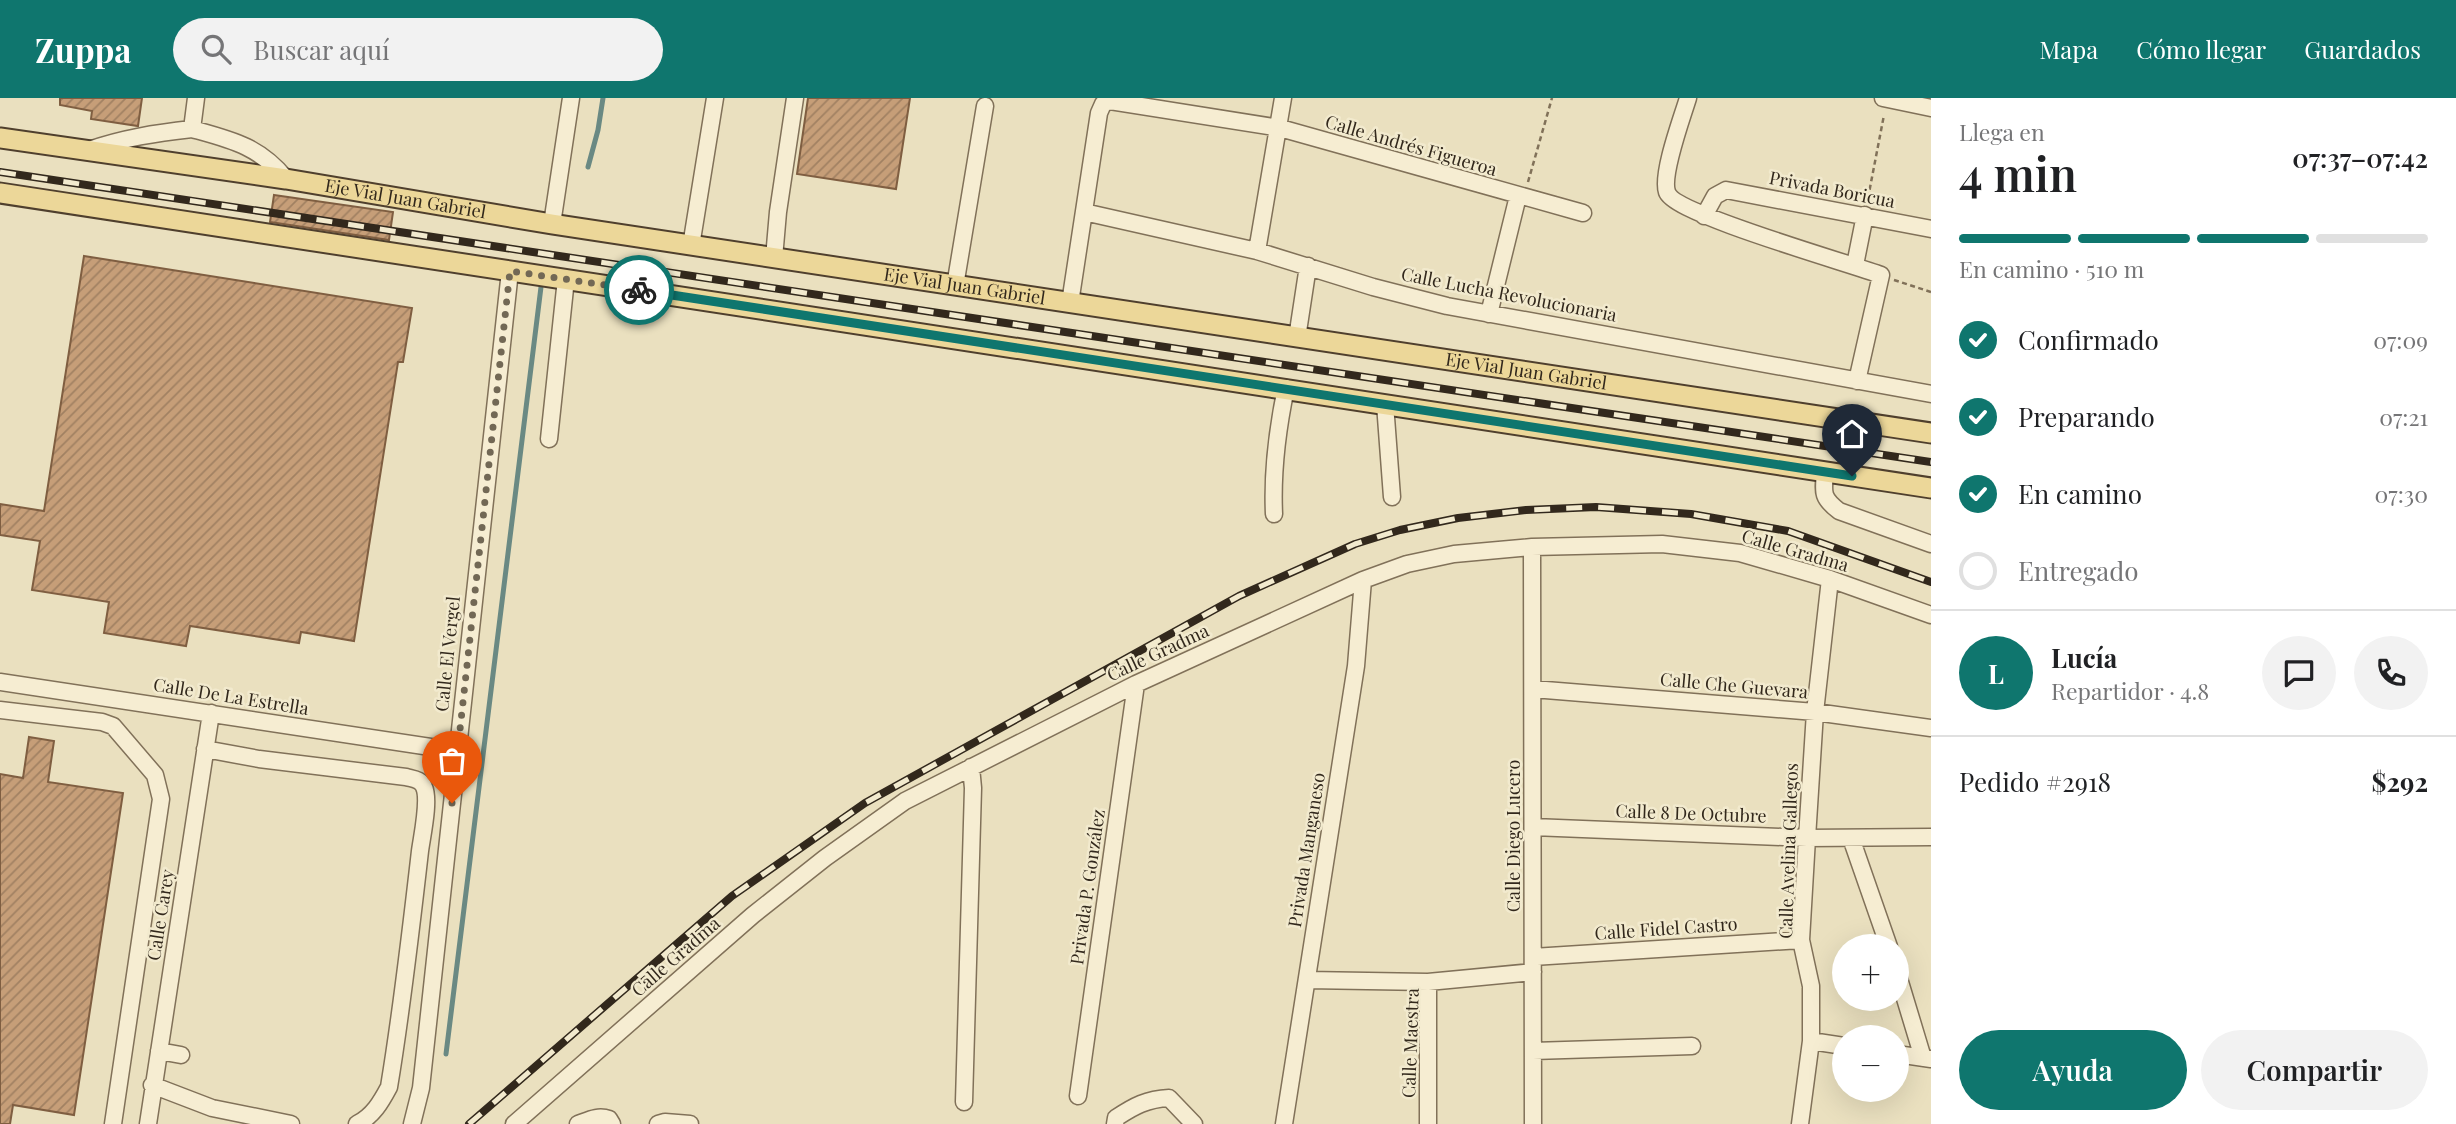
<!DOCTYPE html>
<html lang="es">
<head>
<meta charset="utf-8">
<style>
  :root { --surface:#fff; --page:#f2f2f2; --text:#202124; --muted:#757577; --line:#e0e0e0; --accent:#0f766e }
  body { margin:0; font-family:"Playfair Display",serif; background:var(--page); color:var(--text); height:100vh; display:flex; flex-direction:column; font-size:26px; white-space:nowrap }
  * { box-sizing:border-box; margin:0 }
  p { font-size:23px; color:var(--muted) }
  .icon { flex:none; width:38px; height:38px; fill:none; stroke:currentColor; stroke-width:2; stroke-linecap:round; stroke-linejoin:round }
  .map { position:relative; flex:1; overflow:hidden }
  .side { display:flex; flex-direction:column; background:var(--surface); width:525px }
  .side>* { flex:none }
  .tools { position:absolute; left:1832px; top:836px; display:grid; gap:14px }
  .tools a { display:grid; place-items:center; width:77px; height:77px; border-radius:50%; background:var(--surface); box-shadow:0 7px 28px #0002; font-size:35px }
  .pin { position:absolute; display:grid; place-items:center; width:60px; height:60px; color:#fff; margin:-72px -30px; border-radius:50% 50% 50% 0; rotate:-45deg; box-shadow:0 0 7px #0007 }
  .pin .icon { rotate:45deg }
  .courier { position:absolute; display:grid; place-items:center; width:70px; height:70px; margin:-35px; border:5px solid #0f766e; border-radius:50%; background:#fff; color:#222; box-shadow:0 2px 9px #0007 }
  .headline em { font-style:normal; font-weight:600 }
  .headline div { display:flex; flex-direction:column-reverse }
  .headline { display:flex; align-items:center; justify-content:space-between; height:119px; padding:0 28px }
  h1 { font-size:46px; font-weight:600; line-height:52px }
  .bar { display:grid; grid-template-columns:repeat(4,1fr); gap:10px 7px; align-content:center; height:84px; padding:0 28px }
  .bar i { height:9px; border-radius:5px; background:var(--line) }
  .bar .on { background:var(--accent) }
  .bar p { grid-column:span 4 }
  .line { display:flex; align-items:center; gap:18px; padding:0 28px; border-top:2px solid var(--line) }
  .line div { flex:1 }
  .round { display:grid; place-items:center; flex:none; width:74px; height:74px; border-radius:37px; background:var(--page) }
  ol { padding:0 28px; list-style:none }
  li { display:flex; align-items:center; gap:21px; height:77px }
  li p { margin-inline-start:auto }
  li .icon { padding:7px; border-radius:50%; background:var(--accent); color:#fff; stroke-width:4 }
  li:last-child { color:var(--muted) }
  li i { width:38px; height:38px; border:4px solid var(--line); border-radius:50% }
  .button { display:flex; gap:14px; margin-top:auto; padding:14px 28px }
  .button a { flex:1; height:80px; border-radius:42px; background:var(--accent); color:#fff; font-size:28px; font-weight:600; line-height:80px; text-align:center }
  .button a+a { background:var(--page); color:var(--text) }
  header { display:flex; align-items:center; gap:42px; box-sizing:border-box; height:98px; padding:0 35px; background:var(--accent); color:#fff }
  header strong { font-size:33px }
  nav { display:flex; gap:38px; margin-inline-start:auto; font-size:24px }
  .search { width:490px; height:63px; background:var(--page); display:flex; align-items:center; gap:18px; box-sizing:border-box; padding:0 24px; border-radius:38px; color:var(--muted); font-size:26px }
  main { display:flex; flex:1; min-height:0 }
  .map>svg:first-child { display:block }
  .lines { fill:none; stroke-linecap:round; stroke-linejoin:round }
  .stream { stroke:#6a8983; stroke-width:5 }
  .building { fill:url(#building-hatch); stroke:#7f5e41; stroke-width:2 }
  .minor-casing { stroke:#817159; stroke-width:19 }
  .major-casing { stroke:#4f3f2d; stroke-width:23 }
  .path { stroke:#817159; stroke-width:2.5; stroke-dasharray:5 3.5; stroke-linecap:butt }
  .minor { stroke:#f6edd2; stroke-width:16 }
  .major { stroke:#ecd799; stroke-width:19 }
  .rail-casing { stroke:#32281c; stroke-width:8 }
  .rail { stroke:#f2eace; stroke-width:5; stroke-dasharray:16; stroke-linecap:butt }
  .done { stroke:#726855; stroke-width:7; stroke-dasharray:0 12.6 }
  .route { stroke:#0f766e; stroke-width:9 }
  .labels { text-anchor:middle; stroke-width:5; stroke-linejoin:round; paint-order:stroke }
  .street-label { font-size:18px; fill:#32281c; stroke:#f2eace }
</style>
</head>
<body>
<header>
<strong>Zuppa</strong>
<div class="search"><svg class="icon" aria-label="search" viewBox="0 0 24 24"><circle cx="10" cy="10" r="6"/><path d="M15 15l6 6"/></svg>Buscar aquí</div>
<nav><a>Mapa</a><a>Cómo llegar</a><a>Guardados</a></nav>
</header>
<main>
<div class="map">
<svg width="1931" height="1026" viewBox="0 0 1931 1026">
  <defs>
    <pattern id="building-hatch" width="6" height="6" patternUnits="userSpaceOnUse" patternTransform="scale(1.75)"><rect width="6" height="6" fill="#c69e78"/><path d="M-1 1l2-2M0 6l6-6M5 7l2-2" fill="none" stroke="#a18162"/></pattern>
  </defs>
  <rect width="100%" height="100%" fill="#eae0bf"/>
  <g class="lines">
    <!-- stream -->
    <path class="stream" d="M588 69 598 32 603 0
      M446 956 541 189"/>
  </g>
  <!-- building -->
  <path class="building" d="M60 0H142L138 28 91 21 92 13 60 7Z
    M808 0H910L896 91 797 76Z
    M274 97 393 114 389 142 270 124Z
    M84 158 412 210 403 264H398L354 543 301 534 299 545 190 528 186 548 104 535 109 504 32 492 40 443 0 437V406L44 413Z
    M29 639 54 643 48 684 123 695 74 1017 13 1007 10 1026H0V676L23 680Z"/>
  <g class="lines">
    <!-- minor casing -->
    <g class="minor-casing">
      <path id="minor" d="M196 0 192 31C232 42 259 48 286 81
        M1688 0C1682 20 1661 76 1667 94 1674 116 1849 165 1881 177L1857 283
        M1883 0 1931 10
        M89 52C123 40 156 35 192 31
        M1084 114 1257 153 1373 189 1447 208 1931 296
        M1704 118 1715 98 1726 92 1931 131
        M552 126 571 0
        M691 148 715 0
        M1257 153 1283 0
        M774 160 778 114 795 0
        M1855 167 1865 117
        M955 188 985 8
        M1070 205 1099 15 1103 6 1110 3 1280 30 1583 115
        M1489 216 1518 98
        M1297 240 1308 168
        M1385 306 1392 399
        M549 341 566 181
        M1825 375C1823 395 1822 400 1839 413L1931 446
        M1274 416C1272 372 1277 333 1286 290
        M1532 449 1533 1026
        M0 584 457 653
        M1533 591 1815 614 1931 630
        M0 612 102 624 113 628 155 677 161 701 113 1026
        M205 651 259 661 406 679C413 681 421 681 424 689 430 702 422 738 420 753 411 832 402 911 389 989 381 1004 373 1018 357 1026
        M1533 729 1807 740 1931 739
        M1851 740 1889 849
        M1533 859 1801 842
        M1897 874 1923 960
        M1307 882 1428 884 1533 874
        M1811 943 1844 948
        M159 953 181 957
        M1533 953 1692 948
        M1897 956 1931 961
        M152 987 212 1010 291 1026
        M1078 998 1136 586
        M964 1004 973 690 971 669
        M148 1026 211 615
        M412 1026 421 990 510 173
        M514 1026 753 817 825 760 905 703 1136 586 1363 482 1407 466 1454 456 1532 449 1662 446 1740 455 1830 481 1931 517
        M578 1026C589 1022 598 1017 609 1021L612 1026
        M658 1026 665 1024 690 1026
        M1115 1026 1116 1020C1134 1008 1147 1001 1169 1000L1194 1026
        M1284 1026 1356 568 1363 482
        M1428 1026V884
        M1800 1026 1811 943V888L1801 842 1807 740 1815 614 1830 481"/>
    </g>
    <!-- major casing -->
    <g class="major-casing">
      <g id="major">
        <path id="s1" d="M0 40 286 81 552 126 1931 335"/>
        <path d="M0 95 1931 390"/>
      </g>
    </g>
    <!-- path -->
    <path class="path" d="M1528 84 1552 0
      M1868 100 1884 17
      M1894 182 1931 194"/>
    <!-- minor -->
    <use href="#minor" class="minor"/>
    <!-- major -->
    <use href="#major" class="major"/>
    <!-- rail casing -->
    <g class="rail-casing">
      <path id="rail" d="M0 74 1931 364
        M469 1026 732 798 865 705 1239 498 1355 446 1400 432 1458 420 1526 412 1596 409 1691 416 1788 433 1931 484"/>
    </g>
    <!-- rail -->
    <use href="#rail" class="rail"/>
  </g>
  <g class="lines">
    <!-- done -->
    <path class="done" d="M452 705 510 173 639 192"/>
    <!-- route -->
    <path class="route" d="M639 192 1852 378"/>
  </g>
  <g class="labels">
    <!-- street labels -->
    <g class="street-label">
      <text transform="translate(1411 48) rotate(16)" y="6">Calle Andrés Figueroa</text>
      <text transform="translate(1832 92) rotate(11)" y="6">Privada Boricua</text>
      <text dy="6" stroke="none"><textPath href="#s1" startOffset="410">Eje Vial Juan Gabriel</textPath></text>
      <text dy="6" stroke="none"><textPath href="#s1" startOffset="976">Eje Vial Juan Gabriel</textPath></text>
      <text transform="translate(1509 197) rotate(11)" y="6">Calle Lucha Revolucionaria</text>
      <text dy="6" stroke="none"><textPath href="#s1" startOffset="1544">Eje Vial Juan Gabriel</textPath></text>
      <text transform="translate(1795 453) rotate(16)" y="6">Calle Gradma</text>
      <text transform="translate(1158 555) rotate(-25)" y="6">Calle Gradma</text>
      <text transform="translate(448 556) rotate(-84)" y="6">Calle El Vergel</text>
      <text transform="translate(1734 588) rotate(5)" y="6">Calle Che Guevara</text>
      <text transform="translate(231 599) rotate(9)" y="6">Calle De La Estrella</text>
      <text transform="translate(1691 716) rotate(2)" y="6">Calle 8 De Octubre</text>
      <text transform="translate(1514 738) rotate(-90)" y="6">Calle Diego Lucero</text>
      <text transform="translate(1307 752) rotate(-81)" y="6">Privada Manganeso</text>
      <text transform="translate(1789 753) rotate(-88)" y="6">Calle Avelina Gallegos</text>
      <text transform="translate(1088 789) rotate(-82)" y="6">Privada P. González</text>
      <text transform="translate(161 817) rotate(-81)" y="6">Calle Carey</text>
      <text transform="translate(1666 831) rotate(-4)" y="6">Calle Fidel Castro</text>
      <text transform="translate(676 859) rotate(-41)" y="6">Calle Gradma</text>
      <text transform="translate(1411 945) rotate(-88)" y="6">Calle Maestra</text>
    </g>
  </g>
</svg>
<div class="tools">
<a>+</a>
<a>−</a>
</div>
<div class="pin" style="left:452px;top:705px;background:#ea580c"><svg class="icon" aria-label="bag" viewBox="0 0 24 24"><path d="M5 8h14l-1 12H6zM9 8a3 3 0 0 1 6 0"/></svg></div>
<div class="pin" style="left:1852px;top:378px;background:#1f2937"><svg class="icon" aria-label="home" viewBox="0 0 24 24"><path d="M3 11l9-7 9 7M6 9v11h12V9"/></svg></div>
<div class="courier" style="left:639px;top:192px"><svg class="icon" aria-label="bike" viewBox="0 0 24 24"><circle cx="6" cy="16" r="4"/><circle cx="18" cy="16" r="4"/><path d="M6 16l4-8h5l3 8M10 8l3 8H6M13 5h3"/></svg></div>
</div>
<section class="side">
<div class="headline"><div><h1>4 min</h1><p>Llega en</p></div><em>07:37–07:42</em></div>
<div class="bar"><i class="on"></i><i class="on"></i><i class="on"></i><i></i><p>En camino · 510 m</p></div>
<ol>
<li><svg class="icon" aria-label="check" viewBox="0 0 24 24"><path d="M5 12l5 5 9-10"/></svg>Confirmado<p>07:09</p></li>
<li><svg class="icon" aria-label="check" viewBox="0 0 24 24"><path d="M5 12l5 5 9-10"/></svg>Preparando<p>07:21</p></li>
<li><svg class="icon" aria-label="check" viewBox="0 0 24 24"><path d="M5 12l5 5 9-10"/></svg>En camino<p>07:30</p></li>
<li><i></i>Entregado</li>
</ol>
<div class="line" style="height:126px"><b class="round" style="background:var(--accent);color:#fff">L</b><div><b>Lucía</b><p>Repartidor · 4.8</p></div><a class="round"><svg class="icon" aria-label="chat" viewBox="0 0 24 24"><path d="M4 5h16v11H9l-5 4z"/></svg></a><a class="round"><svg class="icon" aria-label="phone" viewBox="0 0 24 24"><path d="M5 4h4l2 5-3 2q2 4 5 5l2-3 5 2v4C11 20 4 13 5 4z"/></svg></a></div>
<div class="line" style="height:91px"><div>Pedido #2918</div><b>$292</b></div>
<div class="button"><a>Ayuda</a><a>Compartir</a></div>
</section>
</main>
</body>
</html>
